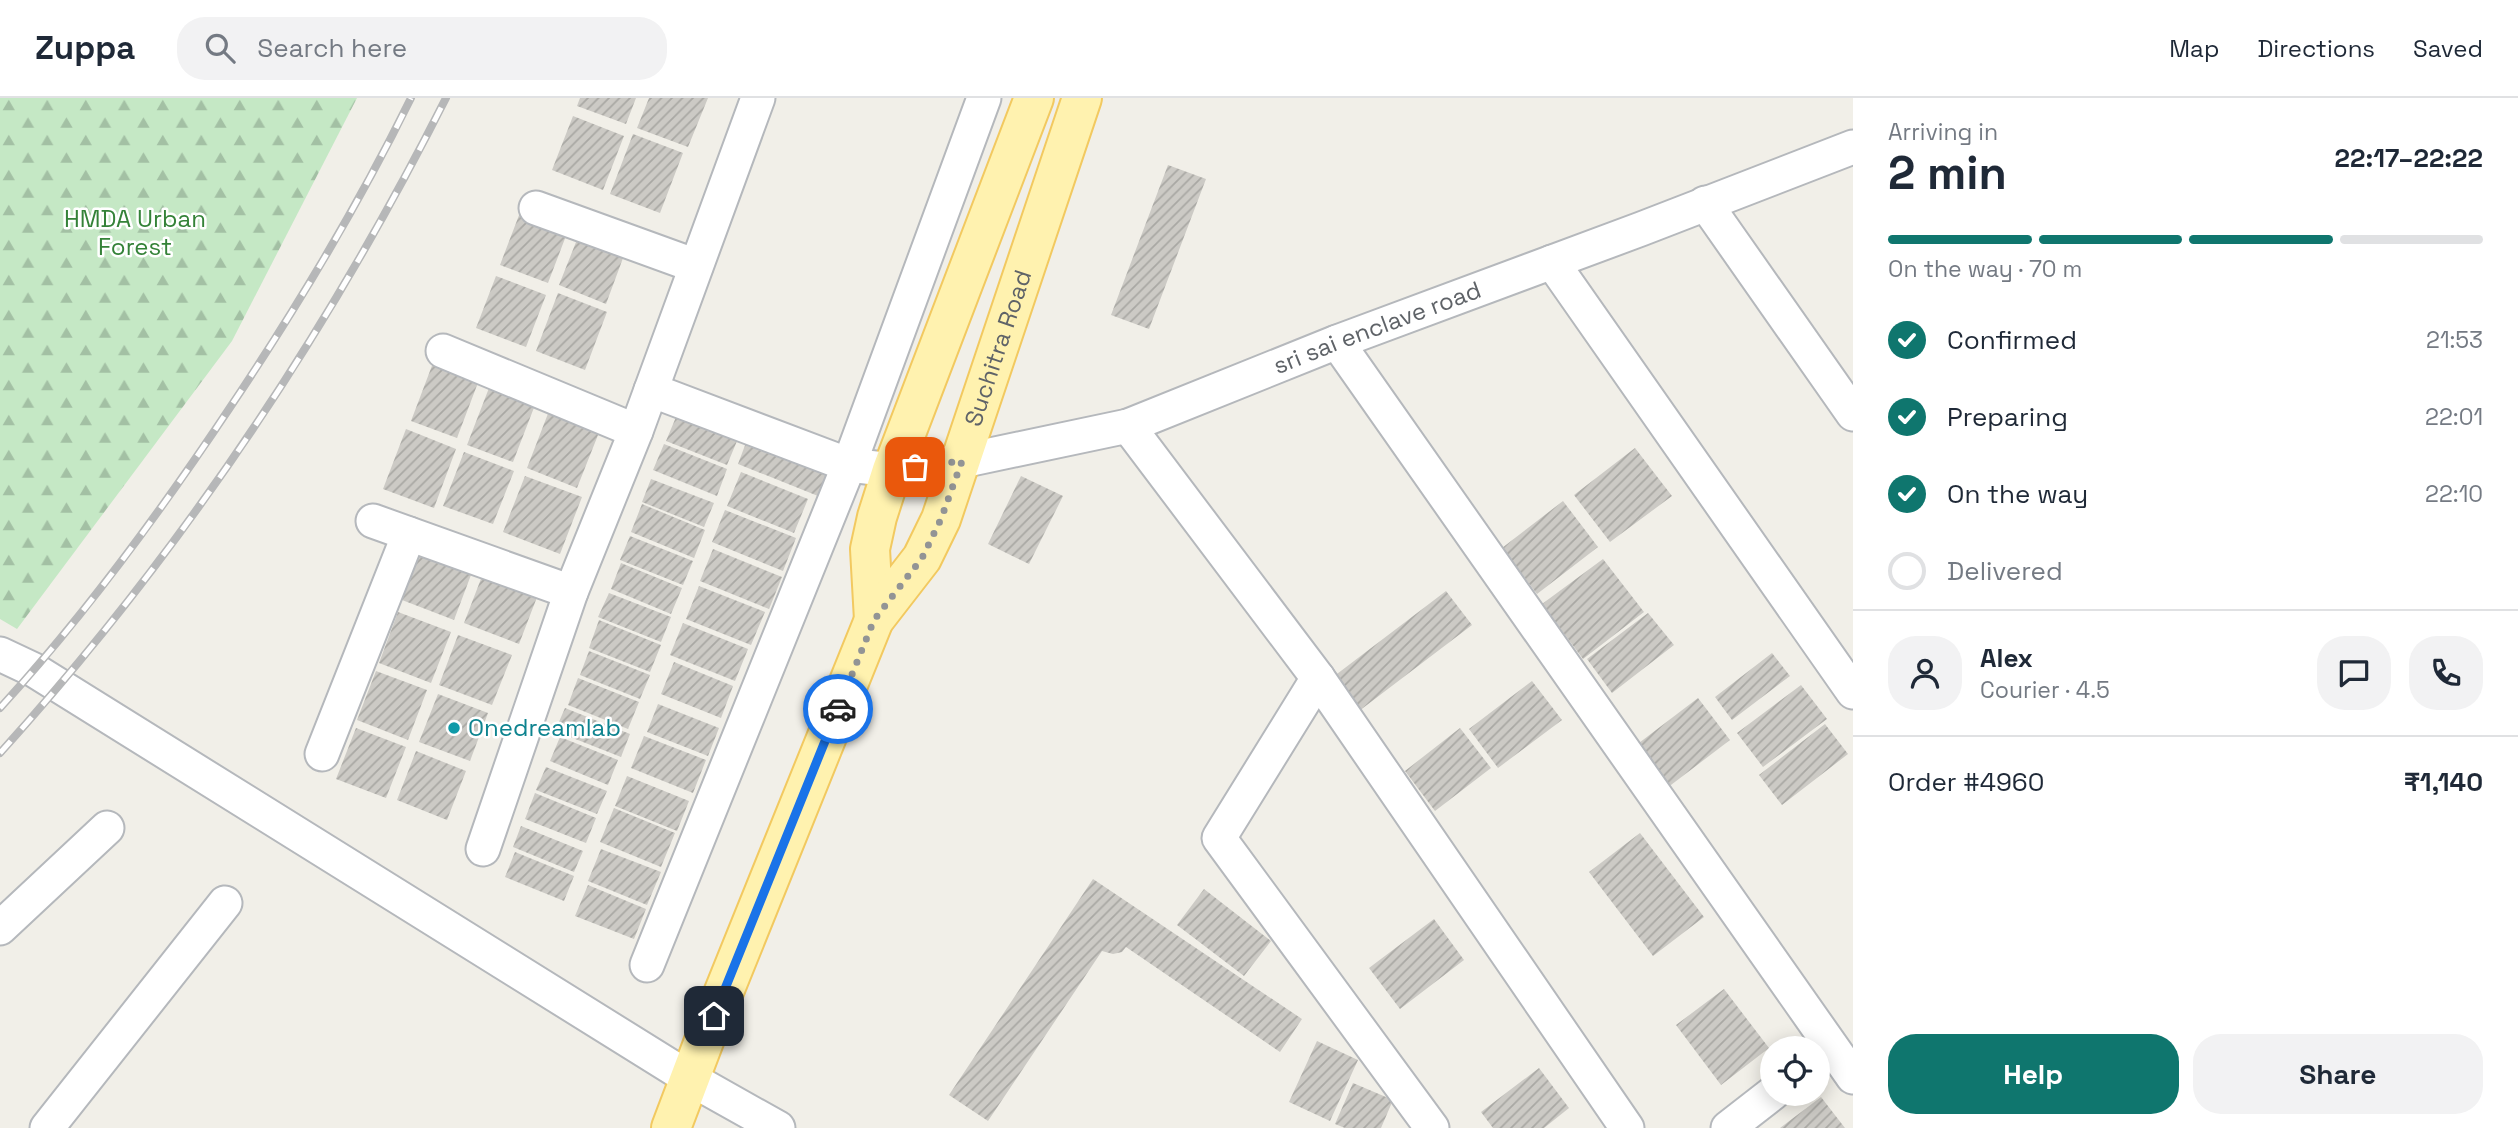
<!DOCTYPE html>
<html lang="en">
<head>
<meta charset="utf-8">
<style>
  :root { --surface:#fff; --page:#f2f2f3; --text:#1f2937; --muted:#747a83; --line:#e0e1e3; --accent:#0f766e }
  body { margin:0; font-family:"Space Grotesk",sans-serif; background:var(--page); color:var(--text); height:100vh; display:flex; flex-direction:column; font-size:26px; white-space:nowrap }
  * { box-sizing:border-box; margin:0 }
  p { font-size:23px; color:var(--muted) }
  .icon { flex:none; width:38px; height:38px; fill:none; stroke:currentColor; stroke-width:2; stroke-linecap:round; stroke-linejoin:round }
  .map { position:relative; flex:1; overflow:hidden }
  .drawer { display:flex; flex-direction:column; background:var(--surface); width:665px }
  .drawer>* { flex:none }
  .controls { position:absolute; left:1760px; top:938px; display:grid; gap:14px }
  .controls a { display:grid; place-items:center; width:70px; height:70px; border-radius:50%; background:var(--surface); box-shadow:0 4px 18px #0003; font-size:35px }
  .pin { position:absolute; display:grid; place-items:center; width:60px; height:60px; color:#fff; margin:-30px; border-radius:14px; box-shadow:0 4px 10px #0006 }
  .courier { position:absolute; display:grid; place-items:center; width:70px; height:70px; margin:-35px; border:5px solid #1a73e8; border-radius:50%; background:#fff; color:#222; box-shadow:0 2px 9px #0007 }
  .summary em { font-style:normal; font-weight:800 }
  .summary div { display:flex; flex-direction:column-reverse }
  .summary { display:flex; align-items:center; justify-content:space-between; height:119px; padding:0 35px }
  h1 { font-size:46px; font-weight:800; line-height:52px }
  .bar { display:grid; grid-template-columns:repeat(4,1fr); gap:10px 7px; align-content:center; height:84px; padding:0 35px }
  .bar i { height:9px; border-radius:5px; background:var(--line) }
  .bar .on { background:var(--accent) }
  .bar p { grid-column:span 4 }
  .line { display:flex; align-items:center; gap:18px; padding:0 35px; border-top:2px solid var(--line) }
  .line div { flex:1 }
  .round { display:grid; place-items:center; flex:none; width:74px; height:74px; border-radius:28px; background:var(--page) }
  ol { padding:0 35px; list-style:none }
  li { display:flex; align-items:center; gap:21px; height:77px }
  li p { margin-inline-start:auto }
  li .icon { padding:7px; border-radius:50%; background:var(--accent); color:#fff; stroke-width:4 }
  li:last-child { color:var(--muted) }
  li i { width:38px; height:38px; border:4px solid var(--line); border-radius:50% }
  .primary-button { display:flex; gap:14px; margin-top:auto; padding:14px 35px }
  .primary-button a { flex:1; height:80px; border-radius:28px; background:var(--accent); color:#fff; font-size:28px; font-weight:800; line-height:80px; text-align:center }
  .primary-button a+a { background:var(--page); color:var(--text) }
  header { display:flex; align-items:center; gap:42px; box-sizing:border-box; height:98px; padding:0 35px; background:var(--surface); border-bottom:2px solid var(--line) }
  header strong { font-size:33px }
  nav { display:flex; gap:38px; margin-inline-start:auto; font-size:24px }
  .search { width:490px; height:63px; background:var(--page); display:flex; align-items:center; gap:18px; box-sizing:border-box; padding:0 24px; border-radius:28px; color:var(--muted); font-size:26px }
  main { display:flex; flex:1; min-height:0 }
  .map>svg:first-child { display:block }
  .forest { fill:url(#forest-firs) }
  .building { fill:url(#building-hatch) }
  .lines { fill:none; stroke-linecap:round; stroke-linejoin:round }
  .minor-casing { stroke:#b5b8bc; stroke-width:37 }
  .major-casing { stroke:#f2c960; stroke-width:42 }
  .minor { stroke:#fff; stroke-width:33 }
  .major { stroke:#fff2af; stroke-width:38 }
  .rail-casing { stroke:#b6b7b8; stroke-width:8 }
  .rail { stroke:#fff; stroke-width:5; stroke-dasharray:16; stroke-linecap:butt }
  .done { stroke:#929495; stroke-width:7; stroke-dasharray:0 12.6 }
  .route { stroke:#1a73e8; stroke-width:9 }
  .culture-dot { fill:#0f9aa8; stroke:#fff; stroke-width:2.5 }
  .labels { text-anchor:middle; stroke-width:5; stroke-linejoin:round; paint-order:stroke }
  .park-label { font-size:24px; fill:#348238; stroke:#fff }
  .street-label { font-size:24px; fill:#5f6368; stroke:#fff }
  .culture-label { font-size:24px; fill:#0d838f; stroke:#fff; text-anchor:start }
</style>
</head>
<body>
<header>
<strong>Zuppa</strong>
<div class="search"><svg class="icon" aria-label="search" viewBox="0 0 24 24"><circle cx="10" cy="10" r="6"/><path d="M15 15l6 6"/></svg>Search here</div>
<nav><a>Map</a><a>Directions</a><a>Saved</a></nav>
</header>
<main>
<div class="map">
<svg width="1853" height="1030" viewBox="0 0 1853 1030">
  <defs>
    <pattern id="forest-firs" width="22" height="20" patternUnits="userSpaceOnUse" patternTransform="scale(1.75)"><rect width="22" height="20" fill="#c5e8c5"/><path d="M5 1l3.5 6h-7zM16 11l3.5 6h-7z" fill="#a3c0a4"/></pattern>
    <pattern id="building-hatch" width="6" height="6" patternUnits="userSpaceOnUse" patternTransform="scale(1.75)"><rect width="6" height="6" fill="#cccac5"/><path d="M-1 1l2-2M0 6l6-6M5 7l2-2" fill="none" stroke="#a9a8a4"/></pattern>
  </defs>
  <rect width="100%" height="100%" fill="#f1efe8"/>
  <!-- forest -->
  <path class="forest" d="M0 0H357L232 243 17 531 0 521Z"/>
  <!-- building -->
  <path class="building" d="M580 0H636L626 26 577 8Z
    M649 0H708L688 49 637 30Z
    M573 18 624 38 603 92 552 72Z
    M633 36 683 55 660 115 610 96Z
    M1168 67 1206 81 1149 231 1111 217Z
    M521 112 569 130 548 185 500 167Z
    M580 134 626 152 606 206 559 187Z
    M496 178 546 197 526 249 476 230Z
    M558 195 607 214 585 272 536 253Z
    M433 265 479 282 457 340 411 323Z
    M489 290 535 307 513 364 467 347Z
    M549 313 600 332 577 390 527 370Z
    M676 319 737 343 727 367 666 343Z
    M406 331 456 351 434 410 383 391Z
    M750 334 831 366 818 398 738 366Z
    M664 346 727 371 717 398 653 372Z
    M1635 350 1672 398 1610 444 1574 397Z
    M464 354 514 373 493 426 443 408Z
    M741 374 808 401 794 435 727 408Z
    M525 378 582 399 560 456 503 434Z
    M1021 378 1063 398 1029 466 988 446Z
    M651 381 714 405 704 429 642 404Z
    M1563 403 1598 449 1537 496 1502 450Z
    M642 406 705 432 694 460 631 434Z
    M725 412 796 440 783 473 712 444Z
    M630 438 693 463 683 487 620 462Z
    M423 449 474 469 454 522 402 502Z
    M713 451 782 479 769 511 700 483Z
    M1603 461 1644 514 1583 561 1542 506Z
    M621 465 682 490 671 516 611 491Z
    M484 473 539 494 519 546 464 525Z
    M699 488 765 514 751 547 686 521Z
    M1446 493 1472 527 1359 613 1333 579Z
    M609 495 671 519 661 544 598 519Z
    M398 514 451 534 431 585 379 565Z
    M1648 515 1674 547 1612 595 1587 561Z
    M599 522 661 547 650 574 589 550Z
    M683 525 748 551 735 583 670 557Z
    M458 537 512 557 492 607 439 587Z
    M589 553 650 577 640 601 580 577Z
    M1772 555 1790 578 1732 622 1715 599Z
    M674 564 733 588 721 620 661 596Z
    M376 573 427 592 408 642 357 622Z
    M578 580 639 604 628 631 568 607Z
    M1532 583 1562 622 1498 670 1469 631Z
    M1801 587 1827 621 1763 669 1737 635Z
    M438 596 488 615 470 663 419 644Z
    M1698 600 1730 642 1667 690 1635 648Z
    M658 606 719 630 708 658 647 634Z
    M565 610 630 636 621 659 555 633Z
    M1825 626 1848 656 1782 707 1759 677Z
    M356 630 406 649 386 700 336 681Z
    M1460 630 1491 670 1435 713 1405 673Z
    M644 638 706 662 693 695 631 670Z
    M560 639 618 662 608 687 550 663Z
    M416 653 466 673 447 722 397 702Z
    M546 669 607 693 597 716 536 692Z
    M627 678 689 703 677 733 615 708Z
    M535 695 596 720 586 745 525 721Z
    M614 710 675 735 661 769 600 744Z
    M521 728 583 753 574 774 513 749Z
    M1640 735 1704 819 1653 858 1589 774Z
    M601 751 661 774 647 807 588 783Z
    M515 754 574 778 564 803 505 779Z
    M1093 781 1302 921 1280 954 1126 849 1122 854 1113 856 1102 853 988 1023 949 997Z
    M588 787 646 811 634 841 575 818Z
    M1204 791 1271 843 1244 878 1177 827Z
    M1434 821 1464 862 1400 911 1369 870Z
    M1724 891 1769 950 1721 987 1676 927Z
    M1317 943 1358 962 1330 1023 1289 1004Z
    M1539 970 1569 1010 1544 1030H1493L1481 1014Z
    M1353 985 1393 1002 1381 1030H1345L1335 1026Z
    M1821 999 1845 1030H1780Z"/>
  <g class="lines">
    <!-- minor casing -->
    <g class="minor-casing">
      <g id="minor">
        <path d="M1705 105 1853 316"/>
        <path d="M536 110 696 168"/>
        <path d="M1552 164 1853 594"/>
        <path d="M1337 244 1853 979"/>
        <path d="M443 253 636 333"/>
        <path id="s1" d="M651 292 849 367 892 372 962 363 1128 328 1337 244 1641 131 1853 49"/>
        <path d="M1128 328 1318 580 1627 1030"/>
        <path d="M373 423 571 494"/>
        <path d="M0 556 34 572 689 980 778 1030"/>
        <path d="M1318 580 1219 740 1432 1030"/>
        <path d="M322 656 409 436"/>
        <path d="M483 751 571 494 636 333 758 0"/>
        <path d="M0 830 107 730"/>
        <path d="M647 867 849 367 984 0"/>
        <path d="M47 1030 225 805"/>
        <path d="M1728 1030 1773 995"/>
      </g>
    </g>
    <!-- major casing -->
    <g class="major-casing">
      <g id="major">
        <path d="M874 522 870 451 877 419 892 372 1034 0"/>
        <path id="s2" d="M671 1030 704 943 874 522 922 460 941 421 1082 0"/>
      </g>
    </g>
    <!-- minor -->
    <use href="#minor" class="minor"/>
    <!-- major -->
    <use href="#major" class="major"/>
    <!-- rail casing -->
    <g class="rail-casing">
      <path id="rail" d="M0 610C85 517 159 416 229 311 296 211 358 108 411 0
        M0 655C179 457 326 238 446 0"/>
    </g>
    <!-- rail -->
    <use href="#rail" class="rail"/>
  </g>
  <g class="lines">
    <!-- done -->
    <path class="done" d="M838 611 874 522 922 460 941 421 962 363 915 369"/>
    <!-- route -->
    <path class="route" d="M714 918 838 611"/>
  </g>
  <!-- markers -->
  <circle class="culture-dot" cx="454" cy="630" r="7"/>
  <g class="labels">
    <!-- park labels -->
    <g class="park-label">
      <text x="135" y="129">HMDA Urban<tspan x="135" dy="28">Forest</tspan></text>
    </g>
    <!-- street labels -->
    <g class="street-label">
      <text dy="8" stroke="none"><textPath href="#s1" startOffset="763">sri sai enclave road</textPath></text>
      <text dy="8" stroke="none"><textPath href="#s2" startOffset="849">Suchitra Road</textPath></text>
    </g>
    <!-- culture labels -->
    <g class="culture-label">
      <text x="468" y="638">Onedreamlab</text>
    </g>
  </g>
</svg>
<div class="controls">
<a><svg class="icon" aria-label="locate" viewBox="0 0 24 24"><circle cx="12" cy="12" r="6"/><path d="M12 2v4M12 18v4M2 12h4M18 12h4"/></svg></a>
</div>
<div class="pin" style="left:915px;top:369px;background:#ea580c"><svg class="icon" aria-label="bag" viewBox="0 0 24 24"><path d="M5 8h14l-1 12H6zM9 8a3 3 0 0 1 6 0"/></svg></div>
<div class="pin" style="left:714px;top:918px;background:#1f2937"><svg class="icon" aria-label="home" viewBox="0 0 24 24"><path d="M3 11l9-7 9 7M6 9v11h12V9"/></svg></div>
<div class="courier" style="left:838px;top:611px"><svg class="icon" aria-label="car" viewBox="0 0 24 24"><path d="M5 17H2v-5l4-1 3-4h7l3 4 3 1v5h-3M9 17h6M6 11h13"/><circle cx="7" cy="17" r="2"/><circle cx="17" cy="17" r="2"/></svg></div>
</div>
<section class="drawer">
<div class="summary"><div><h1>2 min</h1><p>Arriving in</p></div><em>22:17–22:22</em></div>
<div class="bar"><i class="on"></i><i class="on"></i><i class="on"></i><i></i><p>On the way · 70 m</p></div>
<ol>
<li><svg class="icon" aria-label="check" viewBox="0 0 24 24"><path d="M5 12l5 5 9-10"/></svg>Confirmed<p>21:53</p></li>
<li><svg class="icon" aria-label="check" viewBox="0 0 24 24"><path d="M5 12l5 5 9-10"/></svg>Preparing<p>22:01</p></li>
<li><svg class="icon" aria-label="check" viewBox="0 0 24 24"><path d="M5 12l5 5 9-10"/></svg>On the way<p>22:10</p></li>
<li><i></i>Delivered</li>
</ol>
<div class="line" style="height:126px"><a class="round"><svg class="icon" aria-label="person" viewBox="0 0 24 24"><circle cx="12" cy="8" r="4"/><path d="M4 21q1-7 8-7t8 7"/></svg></a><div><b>Alex</b><p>Courier · 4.5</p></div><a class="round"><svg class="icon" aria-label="chat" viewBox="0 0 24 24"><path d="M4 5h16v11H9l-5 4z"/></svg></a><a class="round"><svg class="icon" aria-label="phone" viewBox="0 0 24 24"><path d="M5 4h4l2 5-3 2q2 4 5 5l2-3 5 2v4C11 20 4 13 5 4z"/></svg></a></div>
<div class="line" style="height:91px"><div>Order #4960</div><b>₹1,140</b></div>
<div class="primary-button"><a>Help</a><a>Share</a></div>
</section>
</main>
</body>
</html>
